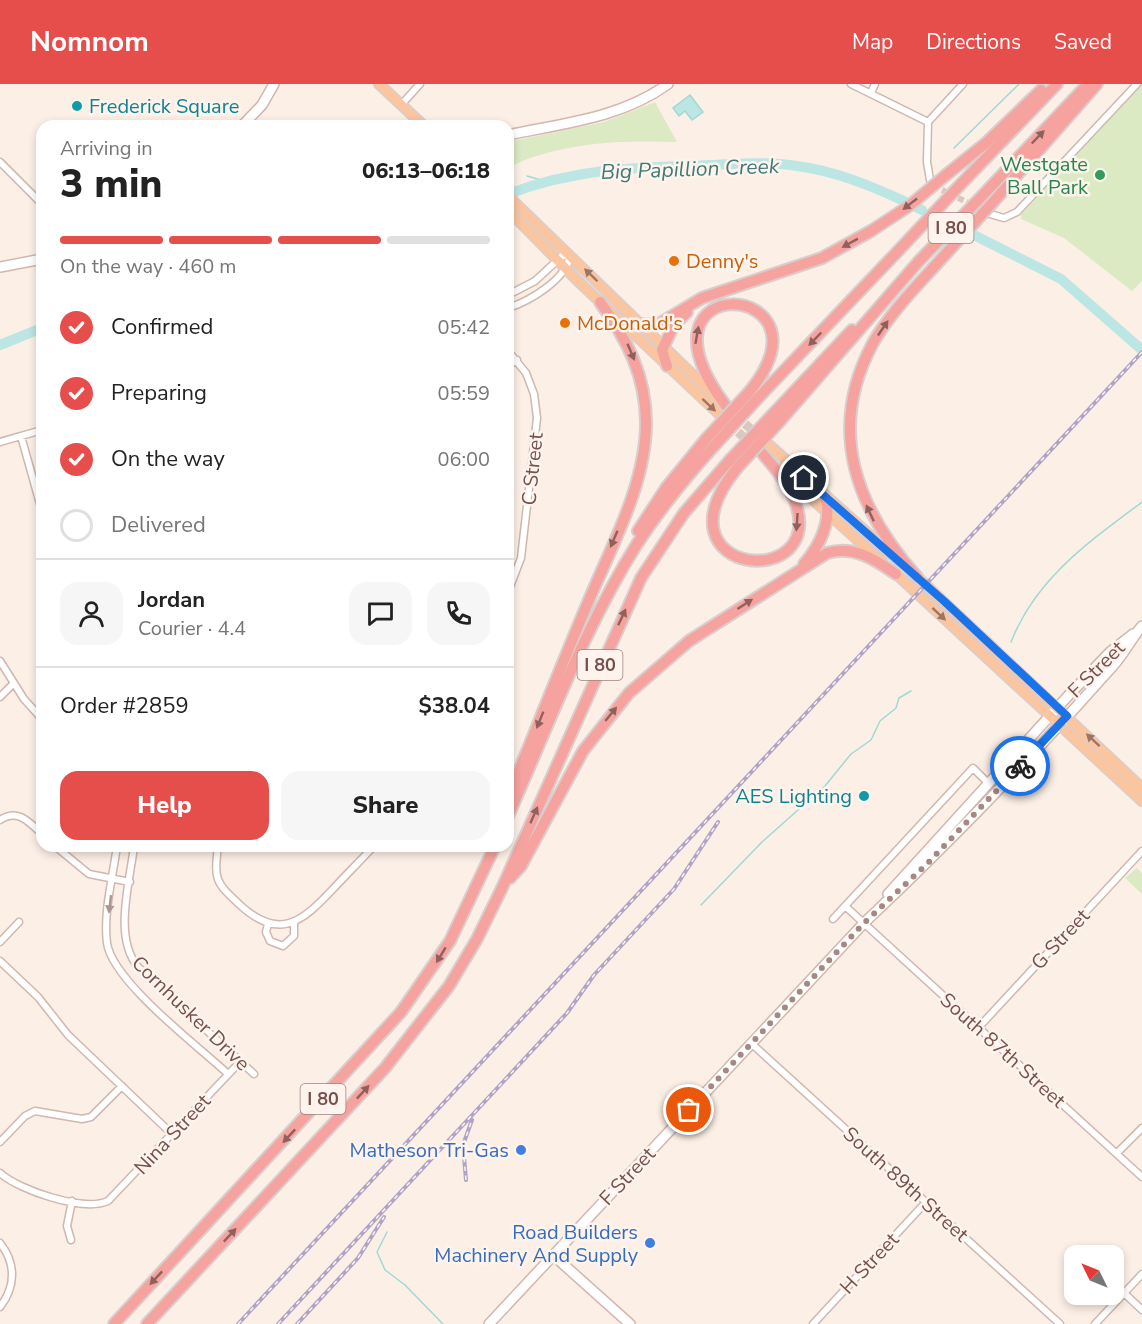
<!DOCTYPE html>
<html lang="en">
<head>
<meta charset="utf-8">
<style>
  :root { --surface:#fff; --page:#f6f6f6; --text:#222; --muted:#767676; --line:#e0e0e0; --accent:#e64e4c }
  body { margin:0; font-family:"Nunito Sans",sans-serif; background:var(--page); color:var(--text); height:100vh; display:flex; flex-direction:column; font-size:22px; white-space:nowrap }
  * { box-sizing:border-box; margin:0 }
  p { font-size:20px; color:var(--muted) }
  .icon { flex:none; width:33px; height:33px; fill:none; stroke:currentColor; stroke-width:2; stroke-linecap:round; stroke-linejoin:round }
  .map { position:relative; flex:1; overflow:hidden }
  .drawer { position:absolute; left:36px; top:36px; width:478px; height:732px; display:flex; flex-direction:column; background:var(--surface); border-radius:18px; box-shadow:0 3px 9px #0003 }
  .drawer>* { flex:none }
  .needle { width:39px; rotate:313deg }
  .tools { position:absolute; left:1064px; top:1161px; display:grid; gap:12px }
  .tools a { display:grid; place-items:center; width:60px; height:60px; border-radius:12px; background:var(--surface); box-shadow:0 3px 9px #0003; font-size:30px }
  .pin { position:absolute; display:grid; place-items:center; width:51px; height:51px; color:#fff; margin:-26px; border:3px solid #fff; border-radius:50%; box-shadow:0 2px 6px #0007 }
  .courier { position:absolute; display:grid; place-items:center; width:60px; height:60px; margin:-30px; border:4px solid #1a73e8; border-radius:50%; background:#fff; color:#222; box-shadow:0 2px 8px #0007 }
  .headline em { font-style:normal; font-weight:800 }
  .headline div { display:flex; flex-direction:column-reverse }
  .headline { display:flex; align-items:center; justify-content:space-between; height:102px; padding:0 24px }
  h1 { font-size:39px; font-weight:800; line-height:45px }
  .bar { display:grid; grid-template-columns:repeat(4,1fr); gap:9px 6px; align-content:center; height:72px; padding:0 24px }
  .bar i { height:8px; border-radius:4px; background:var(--line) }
  .bar .current { background:var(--accent) }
  .bar p { grid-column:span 4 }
  .line { display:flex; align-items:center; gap:15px; padding:0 24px; border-top:2px solid var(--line) }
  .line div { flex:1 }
  .round { display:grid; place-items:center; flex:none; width:63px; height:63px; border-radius:18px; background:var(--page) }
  ol { padding:0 24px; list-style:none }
  li { display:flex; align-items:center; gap:18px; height:66px }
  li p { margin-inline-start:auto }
  li .icon { padding:6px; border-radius:50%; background:var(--accent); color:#fff; stroke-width:4 }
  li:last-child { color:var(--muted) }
  li i { width:33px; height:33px; border:3px solid var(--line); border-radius:50% }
  .button { display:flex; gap:12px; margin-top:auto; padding:12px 24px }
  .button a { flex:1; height:69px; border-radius:18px; background:var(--accent); color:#fff; font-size:24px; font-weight:800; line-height:69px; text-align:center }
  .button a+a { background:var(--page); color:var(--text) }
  header { display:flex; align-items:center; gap:36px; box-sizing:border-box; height:84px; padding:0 30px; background:var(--accent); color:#fff }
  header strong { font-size:28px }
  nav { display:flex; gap:33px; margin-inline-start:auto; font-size:21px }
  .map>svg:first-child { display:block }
  .green { fill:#dceac4 }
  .water { fill:#bbe6e3; stroke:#a1d8d5; stroke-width:1.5 }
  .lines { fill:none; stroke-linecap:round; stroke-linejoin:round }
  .stream { stroke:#a1d8d5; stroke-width:1.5 }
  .river { stroke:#bbe6e3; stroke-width:10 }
  .street-tunnel { stroke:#dac8bf; stroke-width:6; stroke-dasharray:6 3; stroke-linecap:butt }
  .primary-tunnel { stroke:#dac8bf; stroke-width:9; stroke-dasharray:9 4.5; stroke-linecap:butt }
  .street-casing { stroke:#d0b7af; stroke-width:9 }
  .secondary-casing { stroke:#d3b6ad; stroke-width:12 }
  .primary-casing { stroke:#d9cecd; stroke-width:12 }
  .highway-casing { stroke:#d9cecd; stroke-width:14 }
  .street { stroke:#fff; stroke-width:6 }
  .secondary { stroke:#fff; stroke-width:9 }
  .primary { stroke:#fac59f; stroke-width:9 }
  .highway { stroke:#f6a29e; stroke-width:10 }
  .rail-casing { stroke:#afa4c6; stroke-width:4 }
  .rail { stroke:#fff4ed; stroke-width:1.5; stroke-dasharray:4.5; stroke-linecap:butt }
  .highway-bridge-casing { stroke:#d9cecd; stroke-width:14; stroke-linecap:butt }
  .highway-bridge { stroke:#f6a29e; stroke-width:10 }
  .oneway { fill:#90615c }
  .oneway2 { fill:#9e7464 }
  .oneway3 { fill:#ad9793 }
  .done { stroke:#a58881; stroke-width:6; stroke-dasharray:0 10.8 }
  .route { stroke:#1a73e8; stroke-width:8 }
  .culture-dot { fill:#0f9aa8; stroke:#fff4ed; stroke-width:2 }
  .leisure-dot { fill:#2e9e5b; stroke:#fff4ed; stroke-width:2 }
  .food-dot { fill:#e8710a; stroke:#fff4ed; stroke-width:2 }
  .shop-dot { fill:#3f7fe0; stroke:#fff4ed; stroke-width:2 }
  .labels { text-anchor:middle; stroke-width:5; stroke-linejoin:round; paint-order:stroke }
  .shield { fill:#fff4ed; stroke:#9f827c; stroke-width:1.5 }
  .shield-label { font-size:18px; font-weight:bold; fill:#76514b }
  .culture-label { font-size:20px; fill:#0d838f; stroke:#fff4ed; text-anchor:start }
  .leisure-label { font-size:20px; fill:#27864d; stroke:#fff4ed; text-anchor:end }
  .food-label { font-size:20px; fill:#c56008; stroke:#fff4ed; text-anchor:start }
  .street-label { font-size:20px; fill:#76514b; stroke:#fff4ed }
  .shop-label { font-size:20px; fill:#366cbe; stroke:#fff4ed; text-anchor:end }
  .water-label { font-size:21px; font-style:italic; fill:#3e7b78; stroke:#fff4ed }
</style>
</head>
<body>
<header>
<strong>Nomnom</strong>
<nav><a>Map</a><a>Directions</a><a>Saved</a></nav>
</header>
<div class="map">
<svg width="1142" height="1240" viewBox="0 0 1142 1240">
  <rect width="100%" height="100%" fill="#fcefe6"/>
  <!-- green -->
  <path class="green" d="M1142 0V197L1132 207 1064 154 1021 135V131Z
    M655 18 677 58C621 56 562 58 511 82L509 65 512 57 604 38Z
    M1137 784 1142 789V810L1125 794Z"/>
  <!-- water -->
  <path class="water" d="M690 11 703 28 692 36 685 27 679 32 673 24Z"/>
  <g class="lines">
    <!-- stream -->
    <path class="stream" d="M954 64 1019 0
      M527 92 544 97
      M1011 558C1036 494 1090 457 1142 418
      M701 821 762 758 825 702 851 670 871 656 880 637 896 624 899 614 911 607
      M387 1148 377 1168 385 1186 405 1201 443 1240"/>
    <!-- river -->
    <path class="river" d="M508 110C577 84 638 83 710 81 739 80 768 77 797 82 835 87 869 101 904 117
      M916 123 922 126
      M972 150 1061 195 1142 266
      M0 261 42 244"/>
    <!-- street-tunnel -->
    <path class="street-tunnel" d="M942 106 987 128"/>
    <!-- primary-tunnel -->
    <path class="primary-tunnel" d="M735 331 761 354
      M728 339 751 360"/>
    <!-- street casing -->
    <g class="street-casing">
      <path id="street" d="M851 0 928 38
        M871 9 875 0
        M401 21 420 0
        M928 38 927 78 930 96
        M928 38 963 0
        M0 78 42 120
        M990 130 1004 134 1017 128 1137 0
        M508 211 535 197 562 172 570 171C567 195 530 217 508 224
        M508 267 526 289 534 310 537 334 521 474 508 508
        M508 282 517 276
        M21 352 42 427
        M0 358 42 346
        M0 577 24 615 42 635
        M0 613 13 600
        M0 736C18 724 29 738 42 750
        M55 762 89 790 130 798
        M117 762C113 792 103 829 107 859 112 897 198 962 228 990
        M134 762C130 798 113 853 138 883L254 990
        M218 762C214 796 215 798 240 821 279 857 302 838 332 806 346 791 360 777 374 762
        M845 822 1142 1093
        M833 835 973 684 988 699
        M268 840 266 848 270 857 283 862 294 852V839
        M0 858 19 838
        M0 877 38 913 68 951 172 1050
        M979 943 1142 767
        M752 960 1060 1240
        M0 1058 25 1032 35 1027 82 1035 91 1033 122 1002
        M1117 1069 1142 1044
        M0 1089C19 1106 83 1128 108 1117L240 978
        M71 1156 67 1142 72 1117
        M0 1159C16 1179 16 1202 0 1223
        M1124 1209 1142 1226
        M813 1240 926 1118
        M1095 1240 1142 1190"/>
    </g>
    <!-- secondary casing -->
    <g class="secondary-casing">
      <path id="secondary" d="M242 42 262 21 274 0
        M508 51C564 39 621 34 668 0
        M0 183 42 175
        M888 810 1068 612 1110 568 1133 550
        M553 1171 630 1240
        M489 1240 864 839C950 758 1033 672 1112 583 1124 570 1131 555 1142 542"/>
    </g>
    <!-- primary casing -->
    <g class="primary-casing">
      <path id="primary" d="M379 0 424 42
        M508 112 722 319
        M508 126 581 200 720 331
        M767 359 901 479
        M779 385 882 478
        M893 487 1142 717
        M912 488 1142 704"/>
    </g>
    <!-- highway casing -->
    <g class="highway-casing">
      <path id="highway" d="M946 91 986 59 1041 6
        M961 100 1057 0
        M983 111 1088 0
        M995 116 1097 0
        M641 240 657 241 702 214 822 174 871 147
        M667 282 662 266 674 241 687 228
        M758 314 898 167
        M726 322C621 182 841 196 750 307
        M774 329 852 246
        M781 336 919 177
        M737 384C649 493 832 509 794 415 787 398 774 383 762 369
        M638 447 666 404 706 355
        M804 480C819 463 833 436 825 413
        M917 493C856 424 826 346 873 259 889 231 912 207 933 184
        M508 714C535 648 561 582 589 516 612 461 646 400 646 339 646 292 627 255 600 218
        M508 732C549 641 584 544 637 460 660 425 686 393 714 362
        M510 794 521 782 583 667 629 609 689 557 827 469C854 461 874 475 896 490
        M114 1240 401 928 450 857 495 762
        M147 1240 385 984 449 902 477 855 502 804 641 494 684 429 729 377"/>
    </g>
    <!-- street -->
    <use href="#street" class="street"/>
    <!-- secondary -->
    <use href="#secondary" class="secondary"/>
    <!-- primary -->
    <use href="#primary" class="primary"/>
    <!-- highway -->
    <use href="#highway" class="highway"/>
    <!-- rail casing -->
    <g class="rail-casing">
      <path id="rail" d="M466 1096 463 1061 472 1036
        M238 1240 1142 268
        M278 1240 567 929 594 891 674 805 718 738
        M297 1240 358 1174 384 1133"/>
    </g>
    <!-- rail -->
    <use href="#rail" class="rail"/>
    <!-- highway-bridge casing -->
    <g class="highway-bridge-casing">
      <path id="highway-bridge" d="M871 147 909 122 946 91
        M898 167 961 100
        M919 177 983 111
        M933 184 995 116
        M706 355 750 307
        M714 362 758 314
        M729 377 774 329
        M737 384 781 336"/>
    </g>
    <!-- highway-bridge -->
    <use href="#highway-bridge" class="highway-bridge"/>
  </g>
  <!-- one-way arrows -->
  <defs><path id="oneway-solid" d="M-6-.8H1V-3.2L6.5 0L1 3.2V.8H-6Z" transform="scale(1.5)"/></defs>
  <g class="oneway">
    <use href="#oneway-solid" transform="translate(1038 53) rotate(-46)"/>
    <use href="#oneway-solid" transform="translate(910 120) rotate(142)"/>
    <use href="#oneway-solid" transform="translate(850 159) rotate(151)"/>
    <use href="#oneway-solid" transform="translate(883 244) rotate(-56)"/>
    <use href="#oneway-solid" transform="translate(697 251) rotate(-80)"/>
    <use href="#oneway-solid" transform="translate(815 255) rotate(134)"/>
    <use href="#oneway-solid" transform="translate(631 268) rotate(67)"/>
    <use href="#oneway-solid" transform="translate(870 429) rotate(-115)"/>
    <use href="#oneway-solid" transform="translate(797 438) rotate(94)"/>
    <use href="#oneway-solid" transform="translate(614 455) rotate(113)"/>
    <use href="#oneway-solid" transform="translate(745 520) rotate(-33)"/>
    <use href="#oneway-solid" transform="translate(622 533) rotate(-65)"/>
    <use href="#oneway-solid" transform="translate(611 630) rotate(-51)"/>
    <use href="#oneway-solid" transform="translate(540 636) rotate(112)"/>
    <use href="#oneway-solid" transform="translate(534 731) rotate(-66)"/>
    <use href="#oneway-solid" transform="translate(441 871) rotate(121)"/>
    <use href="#oneway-solid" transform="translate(363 1008) rotate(-47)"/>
    <use href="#oneway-solid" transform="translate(289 1052) rotate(133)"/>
    <use href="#oneway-solid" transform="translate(230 1151) rotate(-47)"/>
    <use href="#oneway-solid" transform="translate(156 1194) rotate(133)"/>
  </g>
  <g class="oneway2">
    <use href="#oneway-solid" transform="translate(591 191) rotate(-136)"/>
    <use href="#oneway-solid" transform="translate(709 321) rotate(43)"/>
    <use href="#oneway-solid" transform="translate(939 530) rotate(43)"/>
    <use href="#oneway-solid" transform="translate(1093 656) rotate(-137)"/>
  </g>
  <use class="oneway3" href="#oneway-solid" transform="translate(110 820) rotate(97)"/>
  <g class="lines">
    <!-- done -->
    <path class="done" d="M689 1026 864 839 927 780 1020 682"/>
    <!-- route -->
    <path class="route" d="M804 394 944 517 1067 632 1020 682"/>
  </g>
  <!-- markers -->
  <g class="culture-dot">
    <circle cx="77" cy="22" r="6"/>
    <circle cx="864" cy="712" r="6"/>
  </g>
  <circle class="leisure-dot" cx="1100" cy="91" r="6"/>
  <g class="food-dot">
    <circle cx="674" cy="177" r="6"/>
    <circle cx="565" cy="239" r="6"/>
  </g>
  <g class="shop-dot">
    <circle cx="521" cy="1066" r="6"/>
    <circle cx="650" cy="1159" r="6"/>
  </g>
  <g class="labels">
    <!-- shield labels -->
    <g class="shield">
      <rect x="928.5" y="129" width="45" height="30" rx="4.5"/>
      <rect x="577.5" y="566" width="45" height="30" rx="4.5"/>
      <rect x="300.5" y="1000" width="45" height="30" rx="4.5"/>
    </g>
    <g class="shield-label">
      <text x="951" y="150">I 80</text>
      <text x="600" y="587">I 80</text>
      <text x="323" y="1021">I 80</text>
    </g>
    <!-- culture labels -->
    <g class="culture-label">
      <text x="89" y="29">Frederick Square</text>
      <text x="852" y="719" text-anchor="end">AES Lighting</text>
    </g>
    <!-- leisure labels -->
    <g class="leisure-label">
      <text x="1088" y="87">Westgate<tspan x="1088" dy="23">Ball Park</tspan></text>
    </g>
    <!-- food labels -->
    <g class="food-label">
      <text x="686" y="184">Denny's</text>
      <text x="577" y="246">McDonald's</text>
    </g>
    <!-- street labels -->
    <g class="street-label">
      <text transform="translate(532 385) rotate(-84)" y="7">C Street</text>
      <text transform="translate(1096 585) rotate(-45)" y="7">F Street</text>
      <text transform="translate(1060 855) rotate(-47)" y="7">G Street</text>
      <text transform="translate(191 929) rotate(44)" y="7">Cornhusker Drive</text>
      <text transform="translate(1003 966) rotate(42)" y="7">South 87th Street</text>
      <text transform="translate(172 1050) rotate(-47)" y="7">Nina Street</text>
      <text transform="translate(627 1092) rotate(-47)" y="7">F Street</text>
      <text transform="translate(906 1100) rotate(42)" y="7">South 89th Street</text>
      <text transform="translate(869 1179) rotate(-47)" y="7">H Street</text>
    </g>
    <!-- shop labels -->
    <g class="shop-label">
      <text x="509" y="1073">Matheson Tri-Gas</text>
      <text x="638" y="1155">Road Builders<tspan x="638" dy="23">Machinery And Supply</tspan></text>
    </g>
    <!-- water labels -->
    <g class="water-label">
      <text transform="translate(690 85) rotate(-2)" y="7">Big Papillion Creek</text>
    </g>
  </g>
</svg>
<div class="tools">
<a><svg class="needle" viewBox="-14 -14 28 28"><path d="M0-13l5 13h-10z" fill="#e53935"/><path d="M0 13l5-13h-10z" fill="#767676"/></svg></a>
</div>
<div class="pin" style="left:689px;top:1026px;background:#ea580c"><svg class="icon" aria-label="bag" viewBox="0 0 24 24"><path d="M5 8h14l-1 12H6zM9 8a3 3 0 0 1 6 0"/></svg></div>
<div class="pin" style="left:804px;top:394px;background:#1f2937"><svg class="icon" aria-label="home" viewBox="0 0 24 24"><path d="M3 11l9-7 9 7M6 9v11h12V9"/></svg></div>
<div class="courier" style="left:1020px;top:682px"><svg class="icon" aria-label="bike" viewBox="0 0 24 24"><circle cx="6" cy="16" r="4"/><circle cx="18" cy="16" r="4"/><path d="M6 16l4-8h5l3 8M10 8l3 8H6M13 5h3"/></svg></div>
<section class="drawer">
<div class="headline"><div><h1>3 min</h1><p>Arriving in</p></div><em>06:13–06:18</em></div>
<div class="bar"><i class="current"></i><i class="current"></i><i class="current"></i><i></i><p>On the way · 460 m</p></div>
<ol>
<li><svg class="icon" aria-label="check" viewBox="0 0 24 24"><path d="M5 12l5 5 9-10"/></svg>Confirmed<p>05:42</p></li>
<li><svg class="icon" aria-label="check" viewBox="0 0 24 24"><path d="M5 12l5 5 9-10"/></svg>Preparing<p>05:59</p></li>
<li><svg class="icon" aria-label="check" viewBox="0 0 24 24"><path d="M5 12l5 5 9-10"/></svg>On the way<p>06:00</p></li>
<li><i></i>Delivered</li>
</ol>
<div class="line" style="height:108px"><a class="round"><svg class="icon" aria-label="person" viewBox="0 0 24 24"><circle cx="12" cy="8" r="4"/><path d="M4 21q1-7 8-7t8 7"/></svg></a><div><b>Jordan</b><p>Courier · 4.4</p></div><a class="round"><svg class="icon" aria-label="chat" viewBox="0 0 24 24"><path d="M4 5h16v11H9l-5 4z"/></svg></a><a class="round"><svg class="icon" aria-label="phone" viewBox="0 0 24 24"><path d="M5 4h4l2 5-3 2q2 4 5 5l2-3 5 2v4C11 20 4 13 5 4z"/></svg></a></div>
<div class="line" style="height:78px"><div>Order #2859</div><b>$38.04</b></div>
<div class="button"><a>Help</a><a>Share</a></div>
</section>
</div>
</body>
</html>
